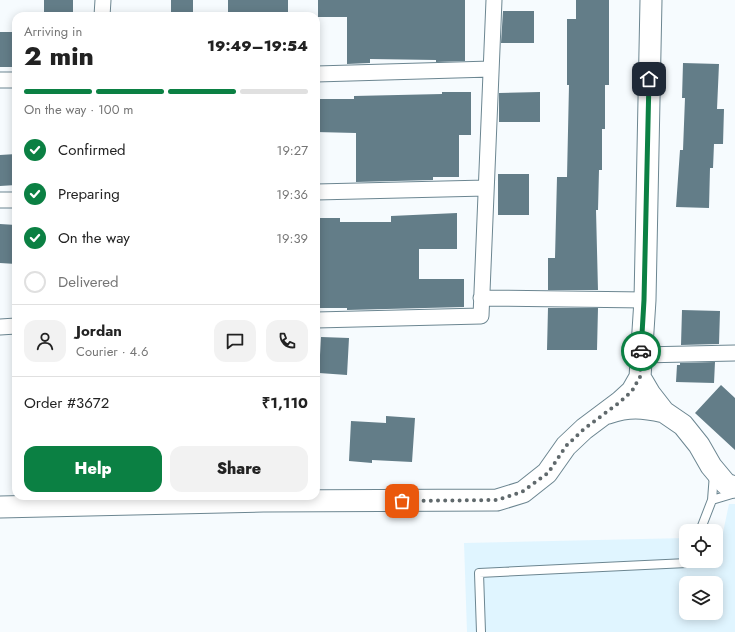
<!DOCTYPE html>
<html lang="en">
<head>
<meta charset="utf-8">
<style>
  :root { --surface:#fff; --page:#f2f2f2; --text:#222; --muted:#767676; --line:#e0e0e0; --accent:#0b8043 }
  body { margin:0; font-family:Jost,sans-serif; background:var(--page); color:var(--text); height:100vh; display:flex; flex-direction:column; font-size:15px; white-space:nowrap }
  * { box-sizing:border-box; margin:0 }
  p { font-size:13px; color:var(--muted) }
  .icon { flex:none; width:22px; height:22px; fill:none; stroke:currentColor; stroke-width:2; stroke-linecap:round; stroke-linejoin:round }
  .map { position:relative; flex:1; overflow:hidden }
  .drawer { position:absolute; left:12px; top:12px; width:308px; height:488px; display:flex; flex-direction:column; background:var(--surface); border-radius:12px; box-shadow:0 2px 10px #0003 }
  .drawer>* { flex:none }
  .controls { position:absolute; left:679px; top:524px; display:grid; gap:8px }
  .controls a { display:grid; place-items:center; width:44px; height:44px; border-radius:8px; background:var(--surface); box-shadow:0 2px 10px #0003; font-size:20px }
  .pin { position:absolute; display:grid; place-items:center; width:34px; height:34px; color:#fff; margin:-17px; border-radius:8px; box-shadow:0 2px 6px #0006 }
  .courier { position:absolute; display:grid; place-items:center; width:40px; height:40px; margin:-20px; border:3px solid #0b8043; border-radius:50%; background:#fff; color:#222; box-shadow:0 1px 5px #0007 }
  .summary em { font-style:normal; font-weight:800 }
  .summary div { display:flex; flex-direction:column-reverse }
  .summary { display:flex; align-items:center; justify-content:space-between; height:68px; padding:0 12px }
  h1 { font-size:26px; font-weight:800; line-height:30px }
  .bar { display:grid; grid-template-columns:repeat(4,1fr); gap:6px 4px; align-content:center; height:48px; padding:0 12px }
  .bar i { height:5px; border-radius:3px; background:var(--line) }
  .bar .active { background:var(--accent) }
  .bar p { grid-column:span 4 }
  .line { display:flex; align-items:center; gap:10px; padding:0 12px; border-top:1px solid var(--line) }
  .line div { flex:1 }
  .round { display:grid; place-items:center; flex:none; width:42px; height:42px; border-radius:12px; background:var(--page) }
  ol { padding:0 12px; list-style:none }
  li { display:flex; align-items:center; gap:12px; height:44px }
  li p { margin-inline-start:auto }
  li .icon { padding:4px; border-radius:50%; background:var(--accent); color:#fff; stroke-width:4 }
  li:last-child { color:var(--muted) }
  li i { width:22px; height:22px; border:2px solid var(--line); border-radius:50% }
  .action { display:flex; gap:8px; margin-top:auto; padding:8px 12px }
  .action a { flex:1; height:46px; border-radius:12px; background:var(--accent); color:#fff; font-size:16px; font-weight:800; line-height:46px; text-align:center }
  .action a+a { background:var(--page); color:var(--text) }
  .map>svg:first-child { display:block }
  .built { fill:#e0f5ff; fill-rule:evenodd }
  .building { fill:#637d88 }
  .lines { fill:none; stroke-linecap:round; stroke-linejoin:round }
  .lane-casing { stroke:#6c8691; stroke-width:10 }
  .street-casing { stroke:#6c8691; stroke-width:17 }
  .secondary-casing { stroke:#6c8691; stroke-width:23 }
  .lane { stroke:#fff; stroke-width:8 }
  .street { stroke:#fff; stroke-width:15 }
  .secondary { stroke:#fff; stroke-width:21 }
  .done { stroke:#60696c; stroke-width:4; stroke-dasharray:0 7.2 }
  .route { stroke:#0b8043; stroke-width:5 }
</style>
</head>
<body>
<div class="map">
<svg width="735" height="632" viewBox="0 0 735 632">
  <rect width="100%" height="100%" fill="#f6fbfe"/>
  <!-- built -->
  <path class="built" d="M729 504H735V632H467L464 543 686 538V561H716V537H722ZM686 583H716V613H686Z"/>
  <!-- building -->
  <path class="building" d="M44 0H73V16H44Z
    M171 0H193V16H171Z
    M228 0H288V15L228 14Z
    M318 0H465V61L436 62V60L370 59V63L347 64V17H318Z
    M576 0H609V85H605V129H602V170H599L598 210H596L598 290H548V258H555L557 177H567L569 85H567V19H576Z
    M503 11H534V43H501Z
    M0 32H16V67H0Z
    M683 63 719 64 717 109H724L723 144H714L713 168H710L709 208 676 207 680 150H683L685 98H682Z
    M442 92H471V135H459V177H433V180L356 182V133L316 132V99H354V96L442 94Z
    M540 92V122H499V93Z
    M16 154V185L0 186V155Z
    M498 174H529V215H498Z
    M457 213V249H419V279H464V307L347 310V308H316V218H340V222H391V216Z
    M0 224 16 225V264L0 263Z
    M548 308H598L597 350H547Z
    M682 310 720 311 719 344 681 345Z
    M321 337 349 338 347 375 319 373Z
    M715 362 714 383 676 382 677 365H680V363Z
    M721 385 735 398V450L695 413Z
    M386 416 415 418 412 462 372 460V463L349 461 351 421 386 423Z"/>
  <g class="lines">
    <!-- lane casing -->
    <g class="lane-casing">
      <path id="lane" d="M712 500 735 493
        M700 531 712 500 714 474
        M481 632 479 573 687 563 688 561"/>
    </g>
    <!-- street casing -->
    <g class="street-casing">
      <path id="street" d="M102 16 103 0
        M316 74 491 69
        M0 80H16
        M316 192 486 188
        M0 200H16
        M481 298 645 300
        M316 320 481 316 494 0
        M0 327 16 326
        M641 355 735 353"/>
    </g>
    <!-- secondary casing -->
    <g class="secondary-casing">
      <path id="secondary" d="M640 377 650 394 664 412 683 425 699 445 711 466 726 484 735 487
        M608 413C629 406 642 407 664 412
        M0 507 263 501 497 500 523 492 547 473 566 446 584 429 620 402 632 391 640 377 645 300 651 0"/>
    </g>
    <!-- lane -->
    <use href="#lane" class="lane"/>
    <!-- street -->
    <use href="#street" class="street"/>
    <!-- secondary -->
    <use href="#secondary" class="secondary"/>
  </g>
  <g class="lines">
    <!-- done -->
    <path class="done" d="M402 501 497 500 522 492 548 473 566 446 584 429 620 402 632 391 640 377 641 351"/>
    <!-- route -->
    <path class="route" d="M641 351 644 300 649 79"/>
  </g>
</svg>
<div class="controls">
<a><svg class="icon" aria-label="locate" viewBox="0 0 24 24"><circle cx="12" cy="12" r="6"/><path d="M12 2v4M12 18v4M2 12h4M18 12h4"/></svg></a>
<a><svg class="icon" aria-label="layers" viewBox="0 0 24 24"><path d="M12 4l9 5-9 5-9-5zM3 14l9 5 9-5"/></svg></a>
</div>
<div class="pin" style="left:402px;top:501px;background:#ea580c"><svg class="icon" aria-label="bag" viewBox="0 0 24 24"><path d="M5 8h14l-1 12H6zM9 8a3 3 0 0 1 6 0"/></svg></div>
<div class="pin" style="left:649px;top:79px;background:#1f2937"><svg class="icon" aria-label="home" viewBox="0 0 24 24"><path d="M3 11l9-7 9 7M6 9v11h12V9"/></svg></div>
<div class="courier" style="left:641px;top:351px"><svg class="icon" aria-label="car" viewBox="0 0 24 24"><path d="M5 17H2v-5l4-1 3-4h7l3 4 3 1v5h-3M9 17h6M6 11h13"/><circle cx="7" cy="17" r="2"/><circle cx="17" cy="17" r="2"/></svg></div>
<section class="drawer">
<div class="summary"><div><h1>2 min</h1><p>Arriving in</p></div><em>19:49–19:54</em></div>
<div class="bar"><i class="active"></i><i class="active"></i><i class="active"></i><i></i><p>On the way · 100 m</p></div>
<ol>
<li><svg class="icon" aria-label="check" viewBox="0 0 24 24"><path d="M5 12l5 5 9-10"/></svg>Confirmed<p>19:27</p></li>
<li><svg class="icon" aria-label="check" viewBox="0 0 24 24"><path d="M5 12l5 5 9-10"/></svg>Preparing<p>19:36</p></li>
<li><svg class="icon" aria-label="check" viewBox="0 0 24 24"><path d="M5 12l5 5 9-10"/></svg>On the way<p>19:39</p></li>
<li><i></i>Delivered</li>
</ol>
<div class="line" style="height:72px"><a class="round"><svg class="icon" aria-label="person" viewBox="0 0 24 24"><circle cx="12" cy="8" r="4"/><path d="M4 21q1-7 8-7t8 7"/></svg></a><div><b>Jordan</b><p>Courier · 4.6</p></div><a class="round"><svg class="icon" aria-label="chat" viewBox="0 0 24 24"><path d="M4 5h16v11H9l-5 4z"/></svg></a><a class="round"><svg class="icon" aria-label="phone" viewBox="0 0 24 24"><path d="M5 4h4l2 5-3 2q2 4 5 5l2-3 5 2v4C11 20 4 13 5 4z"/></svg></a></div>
<div class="line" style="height:52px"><div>Order #3672</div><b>₹1,110</b></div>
<div class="action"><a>Help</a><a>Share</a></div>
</section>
</div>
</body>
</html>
